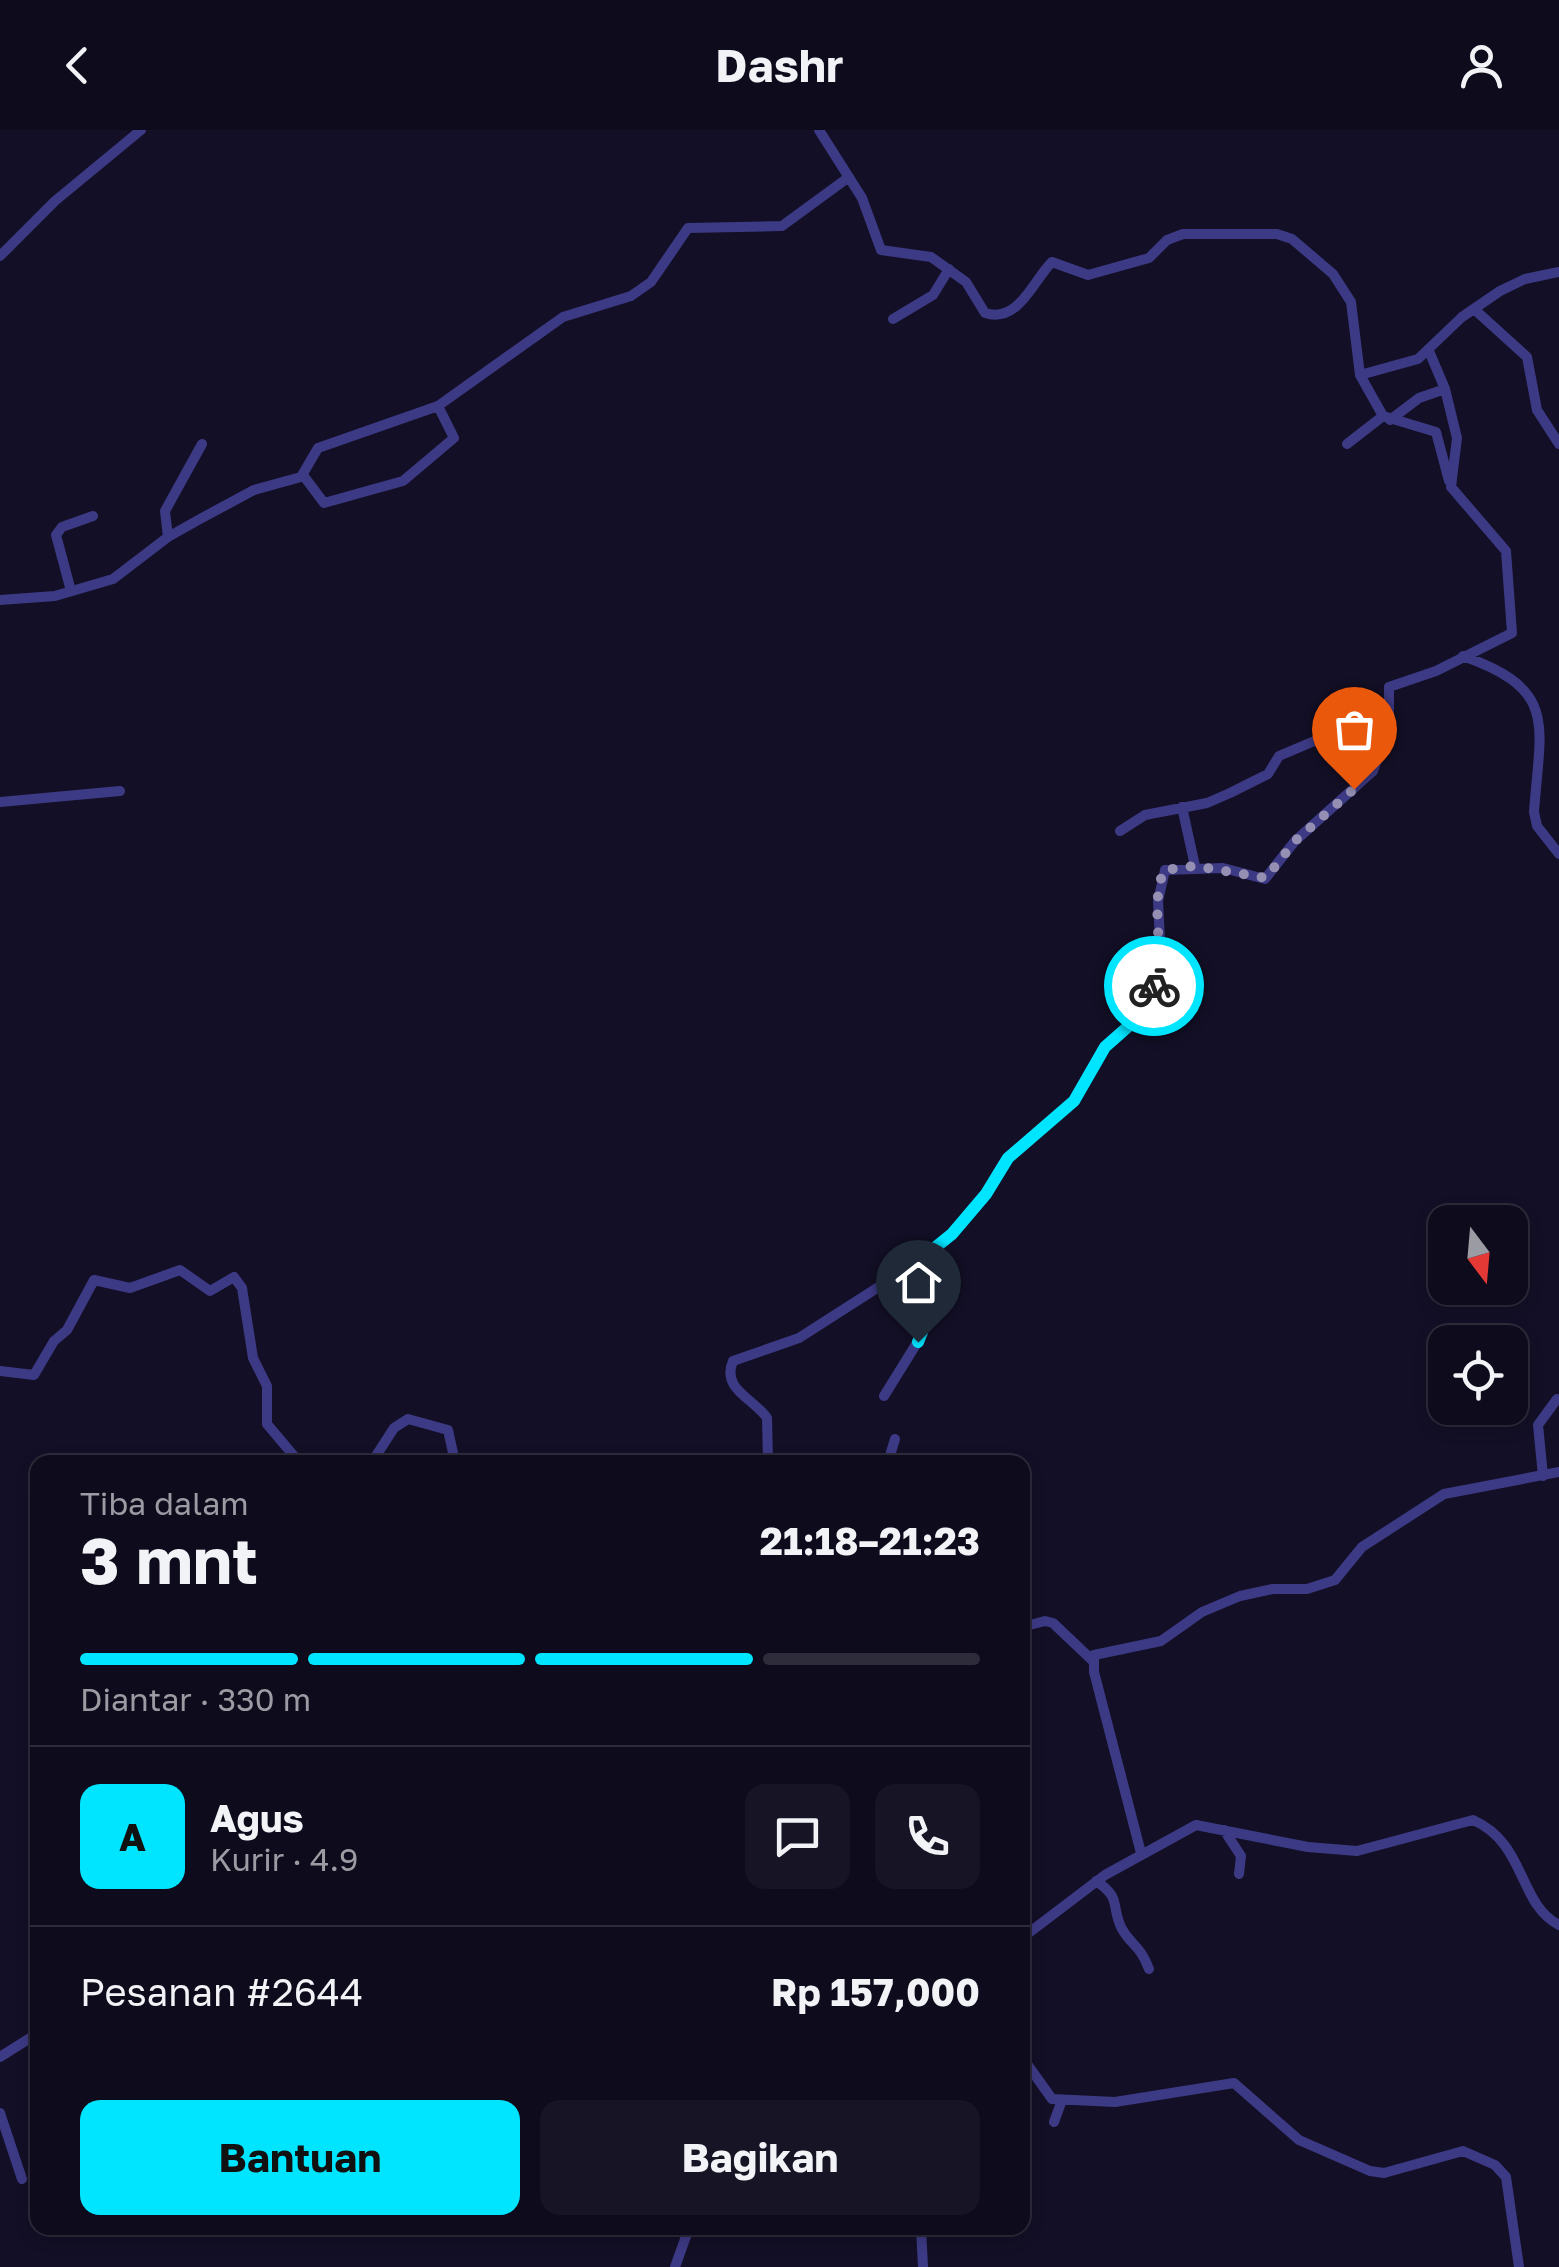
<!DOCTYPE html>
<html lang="id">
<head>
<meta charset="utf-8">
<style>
  :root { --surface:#0e0b1c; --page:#171425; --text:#f1f3f6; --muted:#9b9ba3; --line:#2e2b3b; --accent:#00e5ff }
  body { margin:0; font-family:"Golos Text",sans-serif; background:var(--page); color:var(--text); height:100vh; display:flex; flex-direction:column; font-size:38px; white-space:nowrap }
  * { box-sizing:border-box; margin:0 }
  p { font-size:32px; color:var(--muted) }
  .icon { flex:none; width:55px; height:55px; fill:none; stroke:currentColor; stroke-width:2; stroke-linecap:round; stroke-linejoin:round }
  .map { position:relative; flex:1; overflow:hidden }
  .drawer { position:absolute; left:30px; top:1325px; width:1000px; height:780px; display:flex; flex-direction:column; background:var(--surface); border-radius:20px; box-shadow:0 5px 15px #0003,0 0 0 2px var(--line) }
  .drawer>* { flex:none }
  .needle { width:65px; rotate:164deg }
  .controls { position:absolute; left:1428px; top:1075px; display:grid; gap:20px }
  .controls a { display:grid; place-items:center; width:100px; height:100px; border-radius:20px; background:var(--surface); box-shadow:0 5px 15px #0003,0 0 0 2px var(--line); font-size:50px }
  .pin { position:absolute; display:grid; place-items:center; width:85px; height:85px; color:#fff; margin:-102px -42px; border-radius:50% 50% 50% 0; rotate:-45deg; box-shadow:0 0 10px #0007 }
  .pin .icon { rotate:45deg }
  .courier { position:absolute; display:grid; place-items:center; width:100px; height:100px; margin:-50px; border:8px solid #00e5ff; border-radius:50%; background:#fff; color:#222; box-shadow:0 2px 12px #0007 }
  .summary em { font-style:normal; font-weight:700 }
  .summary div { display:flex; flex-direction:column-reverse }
  .summary { display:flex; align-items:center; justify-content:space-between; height:170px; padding:0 50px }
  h1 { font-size:65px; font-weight:700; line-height:75px }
  .bar { display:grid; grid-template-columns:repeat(4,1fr); gap:15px 10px; align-content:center; height:120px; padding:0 50px }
  .bar i { height:12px; border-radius:8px; background:var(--line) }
  .bar .current { background:var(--accent) }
  .bar p { grid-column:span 4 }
  .line { display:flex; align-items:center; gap:25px; padding:0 50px; border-top:2px solid var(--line) }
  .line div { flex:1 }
  .round { display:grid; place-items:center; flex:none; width:105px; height:105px; border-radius:20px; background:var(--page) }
  .button { display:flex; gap:20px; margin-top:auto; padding:20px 50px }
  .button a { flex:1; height:115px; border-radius:20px; background:var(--accent); color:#111; font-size:40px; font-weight:700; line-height:115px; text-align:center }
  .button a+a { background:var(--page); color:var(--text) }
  header { display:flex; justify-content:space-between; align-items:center; height:130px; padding:0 50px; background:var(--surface); font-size:45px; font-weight:700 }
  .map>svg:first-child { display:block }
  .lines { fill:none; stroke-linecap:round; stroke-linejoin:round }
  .street { stroke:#3d3a85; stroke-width:10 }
  .done { stroke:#948fb3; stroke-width:10; stroke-dasharray:0 18 }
  .route { stroke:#00e5ff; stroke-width:12 }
</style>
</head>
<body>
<header><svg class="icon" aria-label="back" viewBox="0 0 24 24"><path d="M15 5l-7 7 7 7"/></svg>Dashr<svg class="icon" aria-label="person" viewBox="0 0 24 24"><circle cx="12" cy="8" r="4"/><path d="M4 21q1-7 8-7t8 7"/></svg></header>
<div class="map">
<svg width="1559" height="2137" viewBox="0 0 1559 2137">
  <rect width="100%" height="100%" fill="#130f26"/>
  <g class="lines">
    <!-- street -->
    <path class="street" d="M819 0 862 68 881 120 931 127 966 152 985 183C1019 194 1034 149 1052 132L1088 145 1149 128 1167 110 1183 104H1277L1292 109 1333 144 1351 172 1360 245
      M0 126 55 71 141 0
      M1474 179 1527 227 1537 280 1559 314
      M893 189 933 165 949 139
      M1390 290 1419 268 1445 259 1429 221
      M1347 314 1383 286
      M303 345 324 373 403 351 454 308 438 276
      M1449 351 1436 302 1383 286 1360 245 1418 229 1462 187 1500 161 1525 149 1559 142
      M168 407 165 381 202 314
      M71 461 56 405 62 397 93 386
      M0 470 55 466 113 449 168 407 200 389 254 360 301 347 318 318 438 276 563 187 631 166 651 152 688 98 782 96 849 47
      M1463 526C1559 560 1540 595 1534 682L1537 696 1559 724
      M0 672 120 661
      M1182 677 1195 736
      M1120 701 1145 685 1207 673 1230 663 1268 644 1279 626 1364 590
      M0 1241 34 1245 54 1211 67 1200 94 1150 130 1158 180 1140 210 1161 234 1147 242 1158 253 1228 267 1256V1294L299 1332
      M884 1266 920 1208 919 1190 932 1162 916 1133
      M349 1332 352 1329 360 1332
      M372 1332 394 1298 408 1289 448 1300 455 1332
      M768 1332 767 1288C753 1268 721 1259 733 1231L799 1208 916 1133 951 1104 986 1064 1008 1028 1073 971 1105 917 1140 886 1148 871 1161 831 1158 771 1165 740 1223 738 1265 749 1295 711 1373 641 1377 630 1364 590 1389 581V557L1436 541 1512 503 1506 421 1451 357 1457 308 1445 259
      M888 1332 895 1309
      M1543 1346 1538 1295 1557 1269
      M1022 1497 1045 1491 1053 1493 1092 1530
      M1224 1700 1241 1726 1239 1744
      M1141 1723 1094 1542V1525L1161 1511 1202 1482 1240 1466 1273 1459H1307L1335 1450 1362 1417 1444 1364 1559 1342
      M1096 1751C1123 1769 1110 1776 1122 1799 1131 1815 1140 1815 1149 1839
      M1022 1808 1105 1745 1196 1695 1308 1717 1357 1721 1473 1690C1526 1713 1518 1774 1559 1795
      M0 1927 38 1903
      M1022 1927 1052 1969 1115 1972 1234 1953 1299 2010 1370 2041 1384 2043 1463 2021 1495 2035 1506 2047 1519 2137
      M0 1983 22 2049
      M1054 1992 1062 1970
      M921 2098 923 2137
      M675 2137 689 2098"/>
  </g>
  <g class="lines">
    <!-- done -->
    <path class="done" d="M1154 856C1166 818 1149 776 1164 740L1195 736 1266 748 1295 711 1354 659"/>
    <!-- route -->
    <path class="route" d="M918 1212 922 1202 919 1190 932 1162 916 1133 952 1104 986 1064 1008 1028 1074 971 1105 917 1140 886 1154 856"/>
  </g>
</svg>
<div class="controls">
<a><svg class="needle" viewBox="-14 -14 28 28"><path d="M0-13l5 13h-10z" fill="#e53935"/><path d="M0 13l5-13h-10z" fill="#9b9ba3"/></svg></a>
<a><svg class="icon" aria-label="locate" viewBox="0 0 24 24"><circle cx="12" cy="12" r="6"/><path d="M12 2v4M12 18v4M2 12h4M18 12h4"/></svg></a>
</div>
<div class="pin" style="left:1354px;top:659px;background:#ea580c"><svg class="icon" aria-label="bag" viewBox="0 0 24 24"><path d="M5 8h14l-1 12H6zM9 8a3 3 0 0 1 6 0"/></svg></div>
<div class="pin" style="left:918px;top:1212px;background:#1f2937"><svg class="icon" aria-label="home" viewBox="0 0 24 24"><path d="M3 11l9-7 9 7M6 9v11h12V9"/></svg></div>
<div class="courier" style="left:1154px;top:856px"><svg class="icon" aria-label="bike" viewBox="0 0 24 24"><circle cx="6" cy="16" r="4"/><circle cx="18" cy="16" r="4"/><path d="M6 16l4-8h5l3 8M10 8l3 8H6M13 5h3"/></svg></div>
<section class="drawer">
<div class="summary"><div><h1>3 mnt</h1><p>Tiba dalam</p></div><em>21:18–21:23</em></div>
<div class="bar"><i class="current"></i><i class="current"></i><i class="current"></i><i></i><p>Diantar · 330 m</p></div>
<div class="line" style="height:180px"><b class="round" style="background:var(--accent);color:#111">A</b><div><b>Agus</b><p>Kurir · 4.9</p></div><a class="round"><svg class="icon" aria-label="chat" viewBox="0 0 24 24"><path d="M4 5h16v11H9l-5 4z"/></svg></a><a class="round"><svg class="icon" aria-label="phone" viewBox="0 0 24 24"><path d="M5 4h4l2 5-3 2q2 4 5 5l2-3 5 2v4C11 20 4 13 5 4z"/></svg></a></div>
<div class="line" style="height:130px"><div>Pesanan #2644</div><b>Rp 157,000</b></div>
<div class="button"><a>Bantuan</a><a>Bagikan</a></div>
</section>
</div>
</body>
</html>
